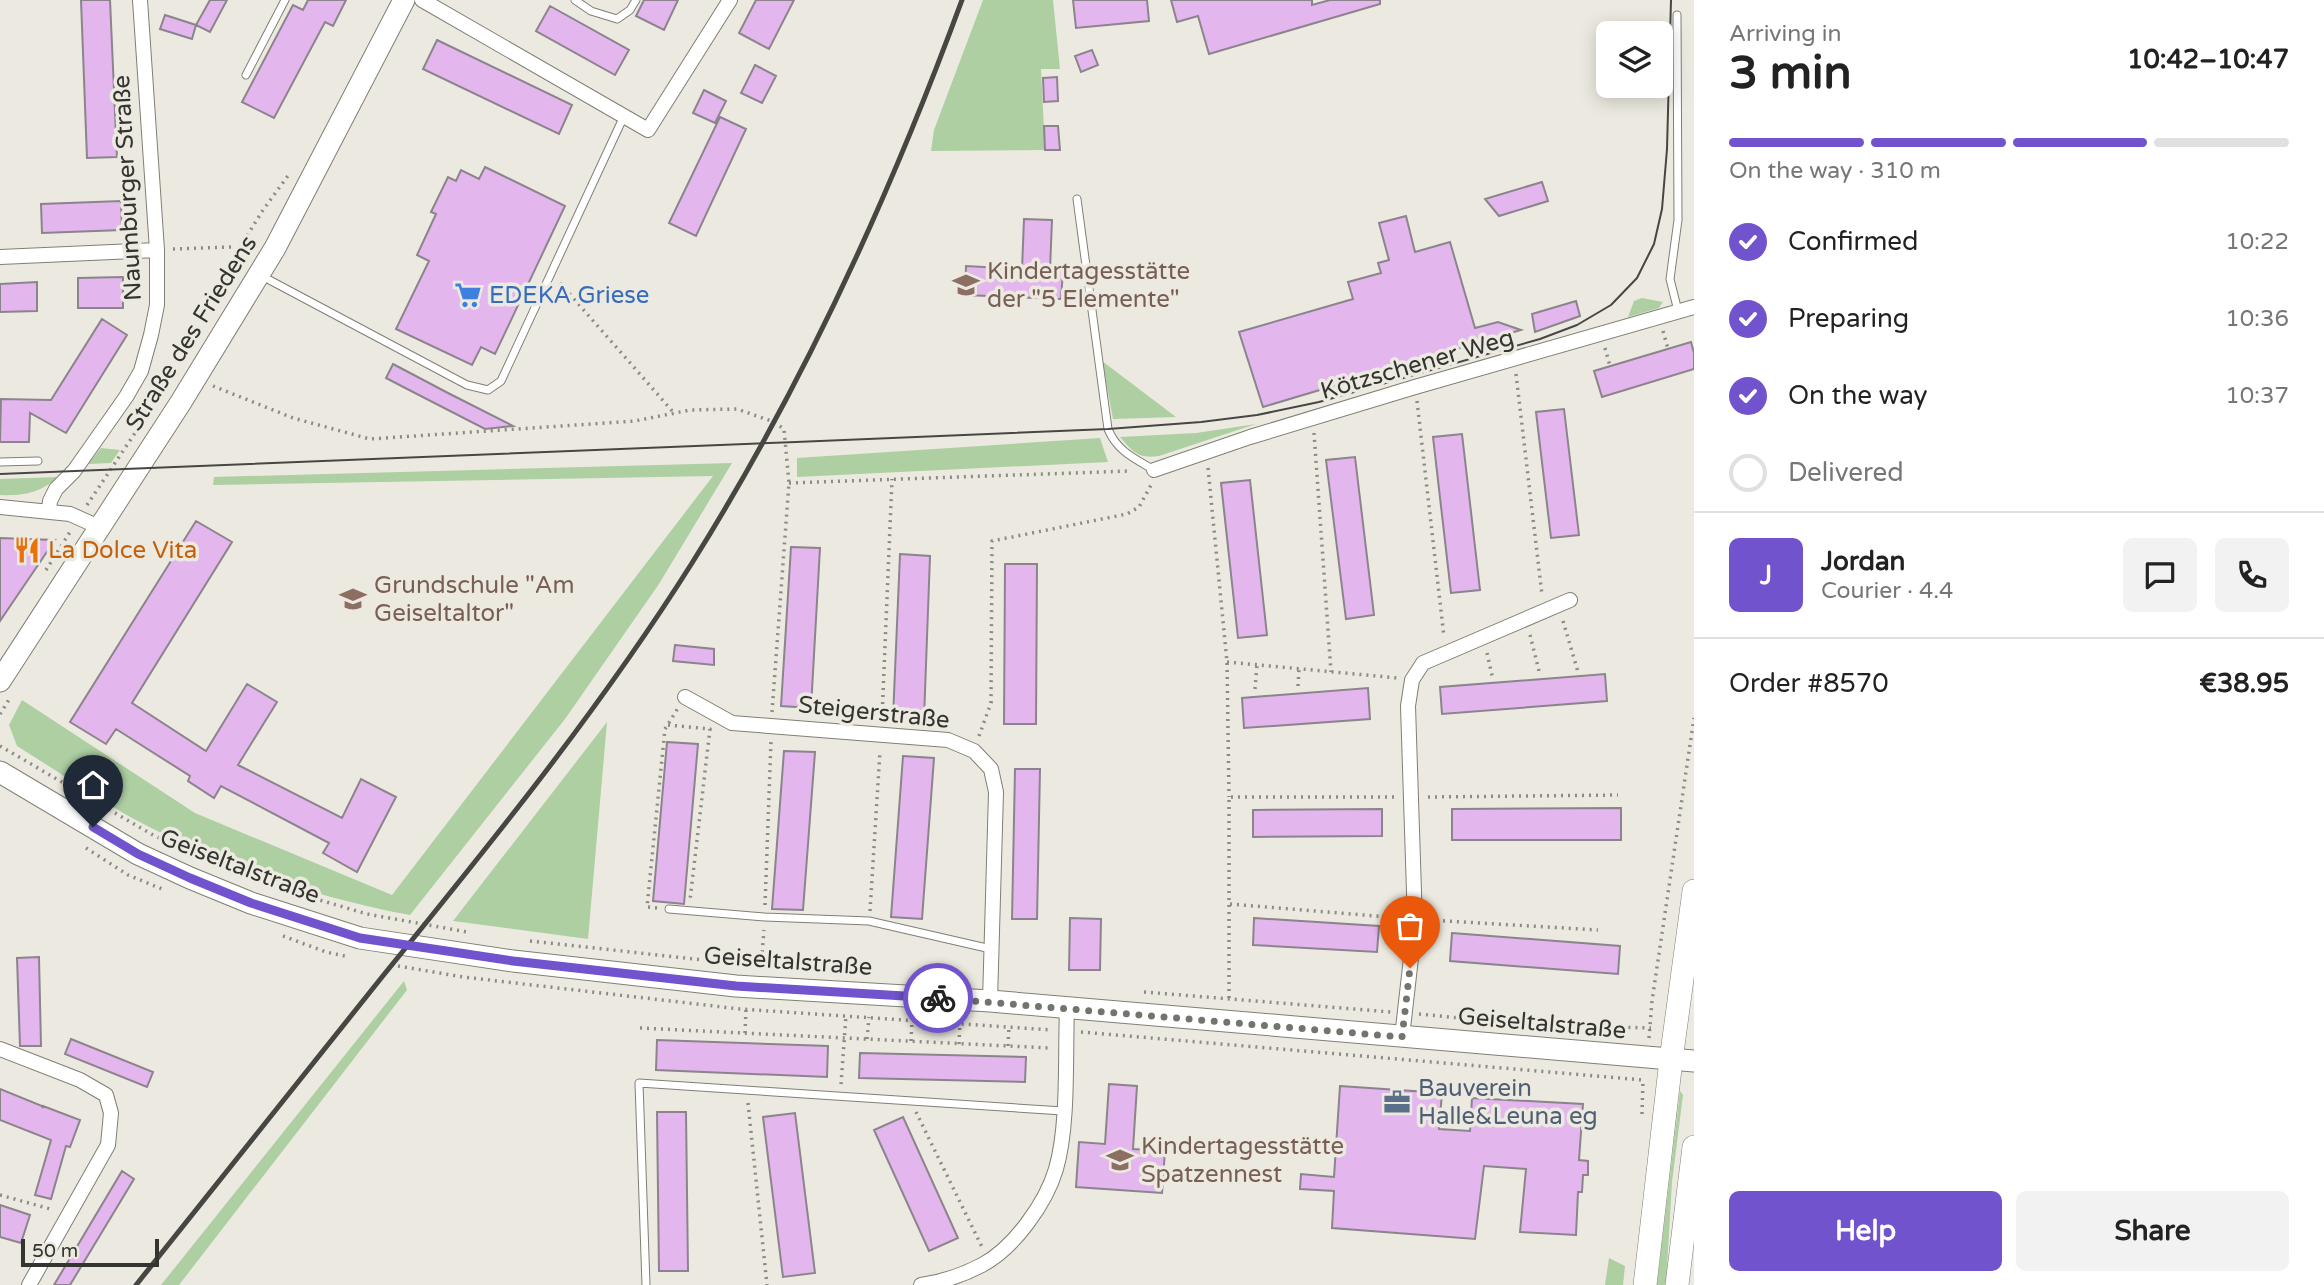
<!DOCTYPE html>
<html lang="en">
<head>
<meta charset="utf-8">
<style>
  :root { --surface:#fff; --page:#f2f2f2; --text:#222; --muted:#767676; --line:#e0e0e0; --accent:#7053cd }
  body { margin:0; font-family:"Varela Round",sans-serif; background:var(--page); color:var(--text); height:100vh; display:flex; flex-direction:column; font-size:26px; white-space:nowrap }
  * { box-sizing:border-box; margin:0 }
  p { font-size:23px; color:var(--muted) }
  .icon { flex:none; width:38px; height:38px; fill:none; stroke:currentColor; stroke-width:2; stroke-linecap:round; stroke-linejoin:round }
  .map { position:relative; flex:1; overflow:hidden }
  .drawer { display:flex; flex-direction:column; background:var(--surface); width:630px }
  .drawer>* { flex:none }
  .controls { position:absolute; left:1596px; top:21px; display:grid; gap:14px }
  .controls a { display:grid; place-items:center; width:77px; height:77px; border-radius:10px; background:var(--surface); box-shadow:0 4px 18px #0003; font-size:35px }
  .scale { position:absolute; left:21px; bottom:18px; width:138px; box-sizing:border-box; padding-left:7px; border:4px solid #343430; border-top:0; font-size:19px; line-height:24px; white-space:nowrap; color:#343430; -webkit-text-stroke:5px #eceae0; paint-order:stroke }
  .pin { position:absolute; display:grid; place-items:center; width:60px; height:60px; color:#fff; margin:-72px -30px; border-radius:50% 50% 50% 0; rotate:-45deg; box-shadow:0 0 7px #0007 }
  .pin .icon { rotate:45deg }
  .courier { position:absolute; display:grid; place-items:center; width:70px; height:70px; margin:-35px; border:5px solid #7053cd; border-radius:50%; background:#fff; color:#222; box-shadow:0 2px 9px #0007 }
  .summary em { font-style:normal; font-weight:800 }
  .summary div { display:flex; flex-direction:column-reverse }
  .summary { display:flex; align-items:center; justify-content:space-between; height:119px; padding:0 35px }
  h1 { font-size:46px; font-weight:800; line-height:52px }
  .bar { display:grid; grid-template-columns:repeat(4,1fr); gap:10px 7px; align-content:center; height:84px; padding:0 35px }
  .bar i { height:9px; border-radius:5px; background:var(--line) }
  .bar .on { background:var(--accent) }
  .bar p { grid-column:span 4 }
  .line { display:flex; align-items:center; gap:18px; padding:0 35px; border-top:2px solid var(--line) }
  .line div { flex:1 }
  .round { display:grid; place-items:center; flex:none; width:74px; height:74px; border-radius:10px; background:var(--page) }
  ol { padding:0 35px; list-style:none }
  li { display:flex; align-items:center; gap:21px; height:77px }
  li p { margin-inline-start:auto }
  li .icon { padding:7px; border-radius:50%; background:var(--accent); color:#fff; stroke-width:4 }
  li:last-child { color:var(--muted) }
  li i { width:38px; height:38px; border:4px solid var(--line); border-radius:50% }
  .primary-button { display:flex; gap:14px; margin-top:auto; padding:14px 35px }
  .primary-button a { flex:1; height:80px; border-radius:10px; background:var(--accent); color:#fff; font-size:28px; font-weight:800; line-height:80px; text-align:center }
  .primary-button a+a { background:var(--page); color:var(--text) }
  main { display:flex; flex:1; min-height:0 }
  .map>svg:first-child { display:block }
  .green { fill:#adcfa2 }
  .building { fill:#e3b6ee; stroke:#8b848c; stroke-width:2 }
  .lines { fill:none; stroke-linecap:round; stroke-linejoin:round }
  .lane-casing { stroke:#807f75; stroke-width:9 }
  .street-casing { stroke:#807f75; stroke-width:16 }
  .secondary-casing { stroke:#807f75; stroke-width:23 }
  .primary-casing { stroke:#807f75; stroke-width:24 }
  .path { stroke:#8b8a83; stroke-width:3.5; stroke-dasharray:2 5; stroke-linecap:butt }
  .lane { stroke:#fff; stroke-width:7 }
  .street { stroke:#fff; stroke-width:14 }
  .secondary { stroke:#fff; stroke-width:21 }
  .primary { stroke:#fff; stroke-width:23 }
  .tram { stroke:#474642; stroke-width:2 }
  .rail { stroke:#474642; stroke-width:5 }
  .done { stroke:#74746e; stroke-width:7; stroke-dasharray:0 12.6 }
  .route { stroke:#7053cd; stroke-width:9 }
  .labels { text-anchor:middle; stroke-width:7; stroke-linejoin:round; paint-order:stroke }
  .street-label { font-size:24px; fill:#343430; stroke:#eceae0 }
  .education-label { font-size:24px; fill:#785e54; stroke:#eceae0; text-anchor:start }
  .shop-label { font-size:24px; fill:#366cbe; stroke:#eceae0; text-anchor:start }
  .food-label { font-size:24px; fill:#c56008; stroke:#eceae0; text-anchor:start }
  .service-label { font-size:24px; fill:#4e5e75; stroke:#eceae0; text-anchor:start }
</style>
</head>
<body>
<main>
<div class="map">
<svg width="1694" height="1285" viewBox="0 0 1694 1285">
  <rect width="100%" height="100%" fill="#eceae0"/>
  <!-- green -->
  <path class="green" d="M983 0H1053L1060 69H1041L1045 150 931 151 934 130Z
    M1642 298 1663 302 1659 308 1628 317 1634 301Z
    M1102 361 1176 417 1113 419Z
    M1256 424 1159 456C1138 459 1133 452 1120 437L1196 433Z
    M1100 438 1108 462 797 477V458Z
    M101 448 120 450 111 463 88 464Z
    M732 463 659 584 565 719 410 915C313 897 221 865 134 819 94 797 56 770 17 746L9 725 22 700 195 813 392 895 713 476 213 485 214 477Z
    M58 477C40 493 24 496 0 495V479Z
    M607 722 588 939 453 921Z
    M404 981 407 990 179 1285H161Z
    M1680 1091 1683 1095 1672 1182 1666 1285H1657Z
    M1609 1258 1625 1266 1623 1285H1605Z"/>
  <!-- building -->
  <path class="building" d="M81 0H110L117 157 87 158Z
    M210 0H227L210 32 196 25Z
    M308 0H346L333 26 325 22 274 118 242 102 293 5 303 10Z
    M644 0H678L664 30 636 16Z
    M756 0H794L769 49 739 33Z
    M1073 0H1147L1149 21 1076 28Z
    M1171 0H1312V5L1330 0H1380V4L1209 54 1198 16 1177 22Z
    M550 6 629 50 615 75 536 31Z
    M165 15 196 25 192 39 160 29Z
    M437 40 572 105 559 134 423 69Z
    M1092 50 1098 65 1081 72 1075 56Z
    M755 65 776 76 762 103 741 93Z
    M1057 77 1058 101 1044 102 1043 78Z
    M704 90 726 101 715 123 693 113Z
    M720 117 746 129 696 236 669 223Z
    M1044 126H1058L1060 150H1045Z
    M485 167 565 206 495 354 481 347 472 365 396 329 429 261 417 255 436 214 431 212 448 177 456 181 461 170 479 179Z
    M1542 182 1548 201 1499 216 1485 199Z
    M121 201 122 230 42 233 41 204Z
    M1406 216 1415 252 1450 242 1475 328 1498 322 1521 330 1263 407 1239 332 1353 299 1348 282 1381 273 1378 263 1389 260 1379 223Z
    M1024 219 1052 220 1050 270 1063 271 1061 299 965 295 966 266 1022 269Z
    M123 277V308H78V278Z
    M37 282V311L0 312V284Z
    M1576 301 1580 316 1535 332 1532 314Z
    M102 319 127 335 66 433 30 413 29 442H0L1 399 51 400Z
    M1691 342 1694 353V369L1602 397 1594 371Z
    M393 364 448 393 513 426 485 429 413 392 386 378Z
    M1564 409 1579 535 1551 538 1536 412Z
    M1462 434 1480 590 1451 593 1433 437Z
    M1355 457 1374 615 1346 619 1326 460Z
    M1250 480 1267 635 1238 638 1221 483Z
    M196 521 232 542 132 703 206 751 247 684 277 702 238 765 342 818 361 779 396 797 357 872 323 853 329 843 221 786 214 798 188 781 190 776 116 729 106 744 70 722Z
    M0 538 55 540 0 621Z
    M791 547 820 548 811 708 781 706Z
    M900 554 930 556 924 719 893 718Z
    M1005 564H1037L1036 724H1004Z
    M675 645 714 649V665L673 661Z
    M1605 674 1607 701 1442 714 1440 687Z
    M1368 688 1370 719 1244 728 1242 698Z
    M667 742 698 744 684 904 653 901Z
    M784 751 815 752 803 910 772 909Z
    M903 756 934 758 922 919 891 917Z
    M1015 769H1040L1037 919H1012Z
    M1621 808V840H1452V809Z
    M1382 809V836L1253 837V810Z
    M1070 918 1101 919 1100 970H1069Z
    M1254 918 1379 926 1377 952 1253 945Z
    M1452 933 1620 946 1618 974 1450 961Z
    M39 957 41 1046H20L17 958Z
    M71 1039 153 1072 147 1087 65 1054Z
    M657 1040 828 1046 827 1077 656 1070Z
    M860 1053 1026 1057 1025 1082 859 1078Z
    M1109 1084 1137 1086 1133 1149 1165 1151 1162 1193 1076 1187 1079 1142 1105 1144Z
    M1340 1086 1442 1093 1439 1129 1470 1131 1472 1098 1583 1104 1579 1160 1588 1161V1175H1583L1582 1192H1578L1576 1235 1520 1232 1526 1169 1484 1166 1475 1239 1332 1228 1334 1191 1300 1189 1301 1174 1334 1177Z
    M0 1089 42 1106 43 1108V1106L80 1120 70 1147 66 1146 51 1199 35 1195 51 1140 0 1120Z
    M657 1112H686L688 1271H659Z
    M795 1113 815 1273 783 1277 763 1117Z
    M903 1117 958 1238 929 1251 874 1130Z
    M122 1171 134 1179 70 1285H54Z
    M0 1205 30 1215 21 1243 0 1237Z"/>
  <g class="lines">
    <!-- lane casing -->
    <g class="lane-casing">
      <path id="lane" d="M575 0 591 11 617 19 630 10 636 0
        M1677 15 1678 220 1670 279 1678 311
        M246 75 285 0
        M1077 199 1108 429C1117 451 1134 458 1154 470
        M260 275 467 385 488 390 501 381 624 116
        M0 462 38 461
        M669 909 765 917 869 921 991 949
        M646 1285 639 1083 1063 1111"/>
    </g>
    <!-- street casing -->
    <g class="street-casing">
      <path id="street" d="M422 0 648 130 730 0
        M0 257 157 250
        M1154 470 1250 437 1415 387 1694 307
        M0 507 70 514 99 527
        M49 510 50 501 56 489 74 471 126 397 141 371 151 335 157 305V250L140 0
        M685 697 732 723 948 740 974 751 991 769 996 792 990 1001
        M1402 1037 1415 923 1408 706 1412 680 1423 663 1570 600
        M0 1049 80 1080 106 1095 111 1113 108 1145 29 1285
        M921 1285C942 1282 963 1275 982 1265 1014 1248 1046 1203 1056 1169 1069 1124 1065 1056 1067 1008"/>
    </g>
    <!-- secondary casing -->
    <g class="secondary-casing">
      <path id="secondary" d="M0 681 181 402 275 248 404 0
        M0 772 138 854 190 878 251 903 360 938 513 961 736 986 990 1001 1694 1061"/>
    </g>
    <!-- primary casing -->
    <g class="primary-casing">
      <path id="primary" d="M1645 1285 1671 1060 1694 891
        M1677 1285 1694 1147"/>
    </g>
    <!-- path -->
    <path class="path" d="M173 249 232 247 247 262
      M560 283 674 413
      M226 287 237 252 263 210 290 173
      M1663 331 1668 349
      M1605 348 1610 366
      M1516 374 1542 595
      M213 386 293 418 370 439 635 421 690 410 737 409 774 422 784 429 789 483 772 712
      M1417 401 1444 637
      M1314 433 1331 672
      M1208 468 1227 662 1229 797
      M789 483 1130 471
      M87 505 139 427
      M46 570 70 532
      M1563 621 1578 672
      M1530 635 1540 675
      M1487 653 1493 680
      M1227 662 1398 678
      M1298 686 1299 669
      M1255 689 1257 665
      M0 714 10 698
      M882 718 892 479
      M668 725 710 729 690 900
      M979 736 991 703 992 541 1127 514 1139 507 1151 485
      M0 746 153 835 218 865 279 888 367 914 467 932
      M1428 797 1618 795
      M86 848 128 875 162 889
      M1230 904 1400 918
      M765 905 771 741
      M657 908 647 907 665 729 678 708
      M870 911 880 751
      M1429 920 1598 930
      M283 936 326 952 349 957
      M530 941 759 966
      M398 966 463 977 740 1009 1052 1030
      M761 966 764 930
      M1144 992 1391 1012
      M1229 998V797H1395
      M1419 1014 1532 1025 1651 1028
      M640 1028 1050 1048
      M1081 1032 1643 1080
      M745 1033 746 1009
      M1649 1038 1652 1001 1694 718
      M867 1039 869 1017
      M911 1041 912 1020
      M959 1044 960 1023
      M1008 1046 1009 1027
      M841 1084 846 1016
      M748 1103 767 1285
      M916 1112 982 1247
      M1642 1114 1643 1080
      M0 1195 54 1210"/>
    <!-- lane -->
    <use href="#lane" class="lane"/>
    <!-- street -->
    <use href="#street" class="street"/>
    <!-- secondary -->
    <use href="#secondary" class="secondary"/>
    <!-- primary -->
    <use href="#primary" class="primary"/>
    <!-- tram -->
    <path class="tram" d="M0 474 796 442 1108 429 1201 422 1257 415 1319 402 1540 339 1577 325 1611 305 1637 278 1654 244 1662 209 1667 149 1671 0"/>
    <!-- rail -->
    <path class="rail" d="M136 1285C218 1182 300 1080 382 977 491 843 600 709 692 563 803 386 890 196 962 0"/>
  </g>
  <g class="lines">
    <!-- done -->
    <path class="done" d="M938 998 1402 1037 1410 968"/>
    <!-- route -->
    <path class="route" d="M93 827 138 854 190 878 251 903 360 938 513 961 736 986 938 998"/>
  </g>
  <!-- icons -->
  <defs>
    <g id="school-bare" transform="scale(2.1)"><path d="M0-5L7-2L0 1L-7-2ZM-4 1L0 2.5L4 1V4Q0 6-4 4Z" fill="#8d6e63" stroke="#eceae0" stroke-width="2.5" paint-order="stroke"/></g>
    <g id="supermarket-bare" transform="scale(2.1)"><path d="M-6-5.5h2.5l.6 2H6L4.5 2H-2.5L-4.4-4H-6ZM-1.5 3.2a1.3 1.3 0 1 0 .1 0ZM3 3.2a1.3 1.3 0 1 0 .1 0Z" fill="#3f7fe0" stroke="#eceae0" stroke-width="2.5" paint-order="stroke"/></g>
    <g id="restaurant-bare" transform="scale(2.1)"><path d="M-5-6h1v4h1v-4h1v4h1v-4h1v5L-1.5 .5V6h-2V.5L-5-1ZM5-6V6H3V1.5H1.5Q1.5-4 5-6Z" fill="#e8710a" stroke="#eceae0" stroke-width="2.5" paint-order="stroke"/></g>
    <g id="office-bare" transform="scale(2.1)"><path d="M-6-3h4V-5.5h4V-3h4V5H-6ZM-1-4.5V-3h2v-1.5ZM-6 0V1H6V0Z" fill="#5c6f8a" stroke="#eceae0" stroke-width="2.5" paint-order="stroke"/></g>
  </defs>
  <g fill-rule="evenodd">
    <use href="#school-bare" x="966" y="285"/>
    <use href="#supermarket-bare" x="468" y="295"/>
    <use href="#restaurant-bare" x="27" y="550"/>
    <use href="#school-bare" x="353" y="599"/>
    <use href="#office-bare" x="1397" y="1102"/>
    <use href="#school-bare" x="1120" y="1160"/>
  </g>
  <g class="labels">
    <!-- street labels -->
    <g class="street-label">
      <text transform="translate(127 188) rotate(-93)" y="8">Naumburger Straße</text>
      <text transform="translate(191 333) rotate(-58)" y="8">Straße des Friedens</text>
      <text transform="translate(1417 364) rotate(-16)" y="8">Kötzschener Weg</text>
      <text transform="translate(874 712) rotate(6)" y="8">Steigerstraße</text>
      <text transform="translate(240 866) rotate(21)" y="8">Geiseltalstraße</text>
      <text transform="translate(788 961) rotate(4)" y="8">Geiseltalstraße</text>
      <text transform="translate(1542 1023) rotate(5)" y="8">Geiseltalstraße</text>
    </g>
    <!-- education labels -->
    <g class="education-label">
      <text x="987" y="279">Kindertagesstätte<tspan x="987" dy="28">der "5 Elemente"</tspan></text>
      <text x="374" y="593">Grundschule "Am<tspan x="374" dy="28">Geiseltaltor"</tspan></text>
      <text x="1141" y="1154">Kindertagesstätte<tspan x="1141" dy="28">Spatzennest</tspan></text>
    </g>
    <!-- shop labels -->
    <g class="shop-label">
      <text x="489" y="303">EDEKA Griese</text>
    </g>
    <!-- food labels -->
    <g class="food-label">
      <text x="48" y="558">La Dolce Vita</text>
    </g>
    <!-- service labels -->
    <g class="service-label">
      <text x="1418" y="1096">Bauverein<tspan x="1418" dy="28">Halle&amp;Leuna eg</tspan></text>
    </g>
  </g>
</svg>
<div class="controls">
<a><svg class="icon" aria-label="layers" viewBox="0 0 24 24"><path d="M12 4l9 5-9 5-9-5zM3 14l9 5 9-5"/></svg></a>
</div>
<div class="scale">50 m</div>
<div class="pin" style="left:1410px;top:968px;background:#ea580c"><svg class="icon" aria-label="bag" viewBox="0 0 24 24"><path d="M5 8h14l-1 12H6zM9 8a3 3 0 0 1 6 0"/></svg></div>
<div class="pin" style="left:93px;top:827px;background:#1f2937"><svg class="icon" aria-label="home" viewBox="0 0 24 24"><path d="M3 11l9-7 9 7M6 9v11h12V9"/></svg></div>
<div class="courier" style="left:938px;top:998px"><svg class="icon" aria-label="bike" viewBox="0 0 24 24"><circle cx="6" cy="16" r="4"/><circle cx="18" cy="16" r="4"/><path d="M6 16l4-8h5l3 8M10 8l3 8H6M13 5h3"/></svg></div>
</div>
<section class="drawer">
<div class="summary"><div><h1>3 min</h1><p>Arriving in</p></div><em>10:42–10:47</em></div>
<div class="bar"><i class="on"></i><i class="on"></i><i class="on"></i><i></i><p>On the way · 310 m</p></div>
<ol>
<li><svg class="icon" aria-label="check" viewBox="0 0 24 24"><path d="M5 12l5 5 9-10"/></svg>Confirmed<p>10:22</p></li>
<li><svg class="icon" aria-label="check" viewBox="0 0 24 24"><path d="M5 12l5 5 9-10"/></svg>Preparing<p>10:36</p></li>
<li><svg class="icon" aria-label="check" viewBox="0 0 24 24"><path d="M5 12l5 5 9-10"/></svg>On the way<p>10:37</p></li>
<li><i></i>Delivered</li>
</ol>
<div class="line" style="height:126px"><b class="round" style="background:var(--accent);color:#fff">J</b><div><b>Jordan</b><p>Courier · 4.4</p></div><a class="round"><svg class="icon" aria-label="chat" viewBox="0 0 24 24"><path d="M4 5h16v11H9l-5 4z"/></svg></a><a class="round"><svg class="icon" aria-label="phone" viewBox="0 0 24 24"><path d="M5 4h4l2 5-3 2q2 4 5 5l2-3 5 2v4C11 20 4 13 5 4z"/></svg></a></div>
<div class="line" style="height:91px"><div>Order #8570</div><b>€38.95</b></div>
<div class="primary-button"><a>Help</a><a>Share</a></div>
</section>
</main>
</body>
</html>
